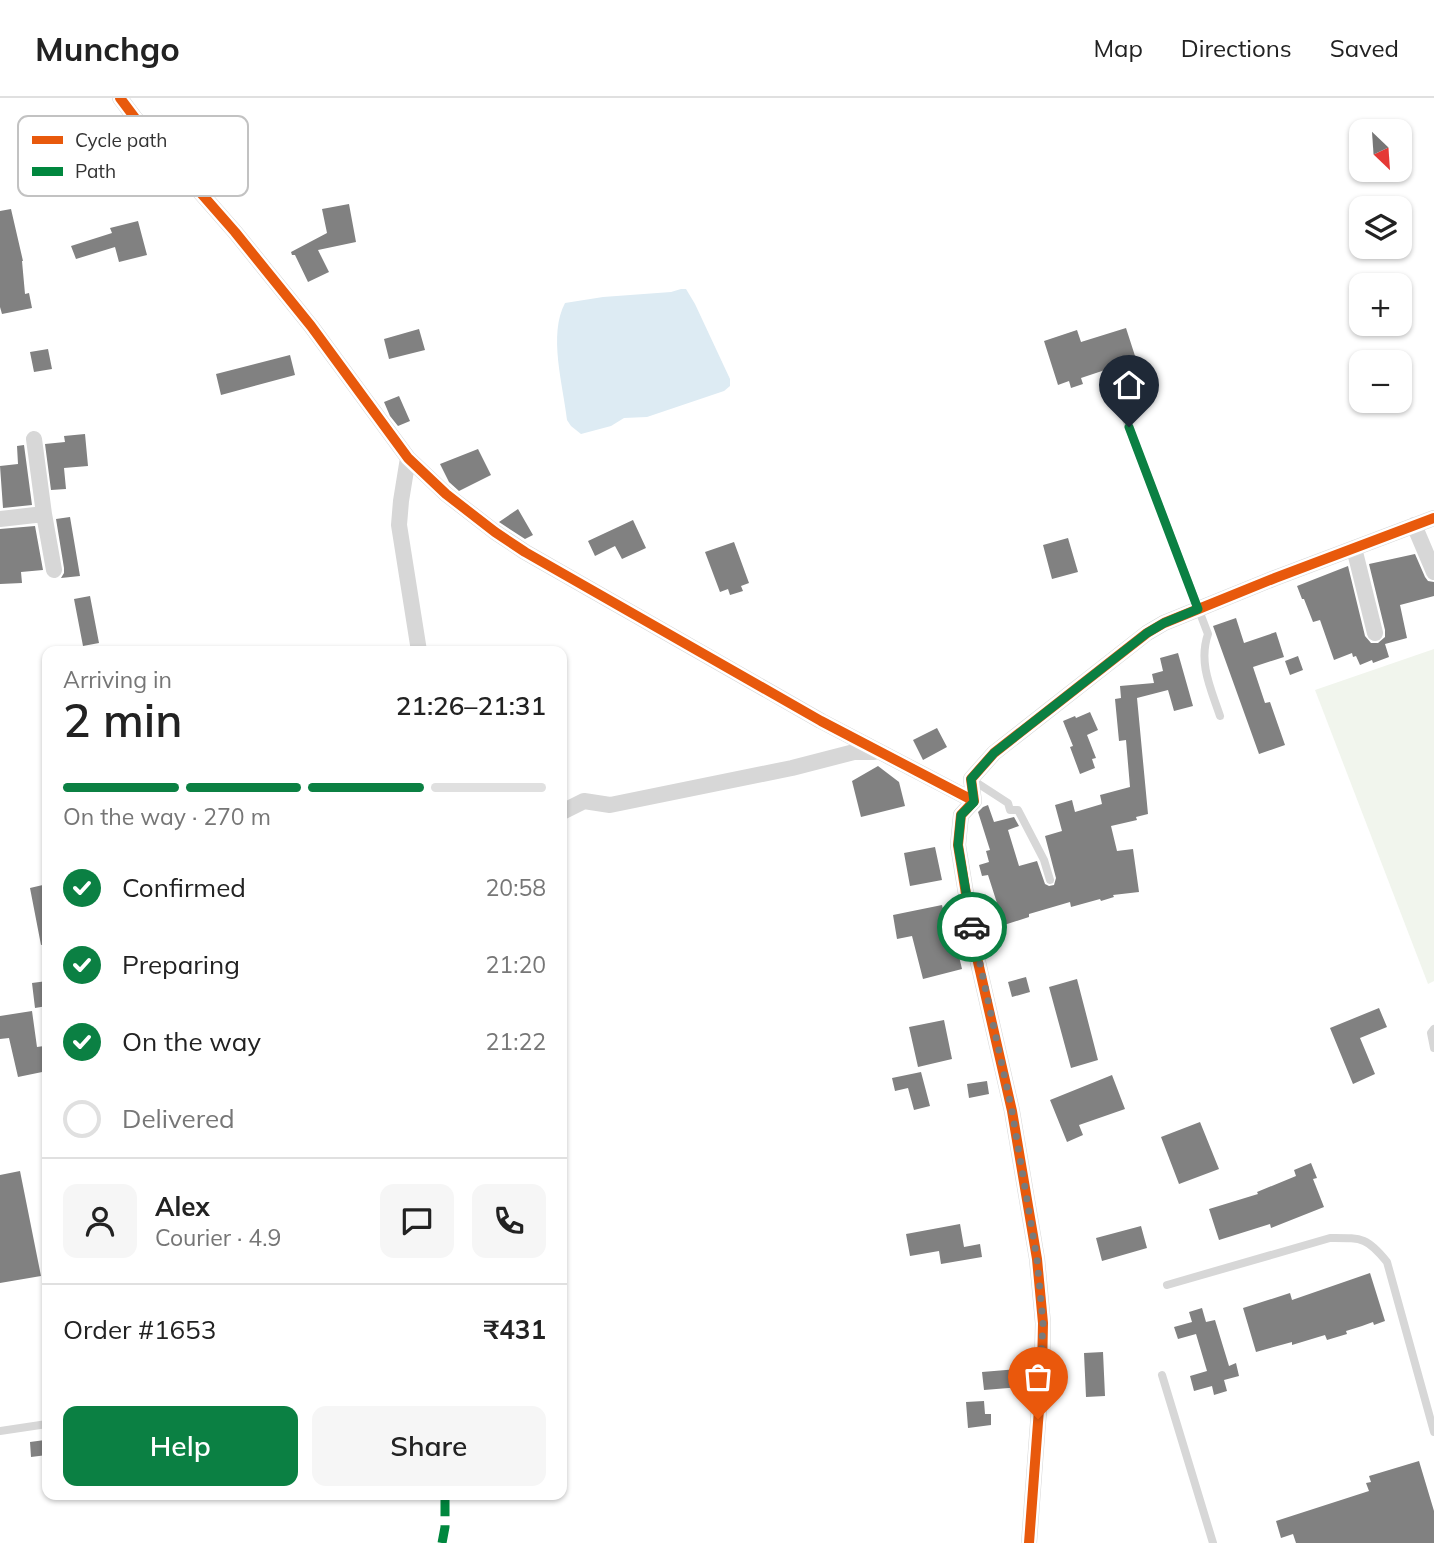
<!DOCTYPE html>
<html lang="en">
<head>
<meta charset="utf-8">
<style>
  :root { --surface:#fff; --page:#f6f6f6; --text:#222; --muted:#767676; --line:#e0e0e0; --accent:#0b8043 }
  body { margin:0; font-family:Mulish,sans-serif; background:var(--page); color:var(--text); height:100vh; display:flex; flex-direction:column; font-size:26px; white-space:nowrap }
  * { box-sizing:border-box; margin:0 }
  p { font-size:23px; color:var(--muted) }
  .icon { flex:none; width:38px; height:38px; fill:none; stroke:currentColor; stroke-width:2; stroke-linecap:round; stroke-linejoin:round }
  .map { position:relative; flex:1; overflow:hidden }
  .panel { position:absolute; left:42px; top:548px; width:525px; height:854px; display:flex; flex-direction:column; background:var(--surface); border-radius:14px; box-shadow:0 2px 5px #0004 }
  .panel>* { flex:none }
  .needle { width:46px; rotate:155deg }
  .fabs { position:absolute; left:1349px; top:21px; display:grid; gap:14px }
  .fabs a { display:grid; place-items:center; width:63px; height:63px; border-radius:14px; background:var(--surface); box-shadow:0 2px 5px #0004; font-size:35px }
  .pin { position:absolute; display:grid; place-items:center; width:60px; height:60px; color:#fff; margin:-72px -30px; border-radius:50% 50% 50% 0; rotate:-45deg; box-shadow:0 0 7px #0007 }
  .pin .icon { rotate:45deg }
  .courier { position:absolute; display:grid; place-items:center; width:70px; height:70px; margin:-35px; border:5px solid #0b8043; border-radius:50%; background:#fff; color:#222; box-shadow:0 2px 9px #0007 }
  .headline em { font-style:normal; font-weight:600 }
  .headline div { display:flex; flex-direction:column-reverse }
  .headline { display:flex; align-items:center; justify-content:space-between; height:119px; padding:0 21px }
  h1 { font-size:46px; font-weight:600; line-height:52px }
  .bar { display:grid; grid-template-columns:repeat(4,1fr); gap:10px 7px; align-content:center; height:84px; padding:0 21px }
  .bar i { height:9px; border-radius:5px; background:var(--line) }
  .bar .current { background:var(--accent) }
  .bar p { grid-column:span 4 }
  .line { display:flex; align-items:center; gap:18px; padding:0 21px; border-top:2px solid var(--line) }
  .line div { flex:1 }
  .round { display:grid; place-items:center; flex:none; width:74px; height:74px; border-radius:14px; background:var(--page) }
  ol { padding:0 21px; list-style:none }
  li { display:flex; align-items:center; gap:21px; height:77px }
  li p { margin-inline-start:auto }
  li .icon { padding:7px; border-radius:50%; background:var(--accent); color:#fff; stroke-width:4 }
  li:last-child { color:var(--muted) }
  li i { width:38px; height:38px; border:4px solid var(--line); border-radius:50% }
  .action { display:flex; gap:14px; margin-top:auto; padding:14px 21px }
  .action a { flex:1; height:80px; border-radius:14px; background:var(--accent); color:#fff; font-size:28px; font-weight:600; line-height:80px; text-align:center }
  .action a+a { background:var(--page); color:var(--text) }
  header { display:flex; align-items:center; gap:42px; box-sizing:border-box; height:98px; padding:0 35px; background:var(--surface); border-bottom:2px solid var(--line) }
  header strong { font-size:33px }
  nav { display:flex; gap:38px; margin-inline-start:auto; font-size:24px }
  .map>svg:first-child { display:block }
  .green { fill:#f1f5ed }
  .water { fill:#ddebf3 }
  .building { fill:#818181 }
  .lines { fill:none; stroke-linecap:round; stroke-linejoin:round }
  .service { stroke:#d7d7d7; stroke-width:8 }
  .minor { stroke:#d7d7d7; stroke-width:16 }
  .quiet { stroke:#00873e; stroke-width:9; stroke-dasharray:18 9; stroke-linecap:butt }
  .cycleway-casing { stroke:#fff; stroke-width:15 }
  .cycleway { stroke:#e8590c; stroke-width:10 }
  .done { stroke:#7a7a7a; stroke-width:7; stroke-dasharray:0 12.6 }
  .route { stroke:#0b8043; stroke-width:9 }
  .key { fill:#fff; stroke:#c2c2c2; stroke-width:2 }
  .key-label { font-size:19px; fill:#333 }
</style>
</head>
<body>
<header>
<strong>Munchgo</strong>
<nav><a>Map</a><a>Directions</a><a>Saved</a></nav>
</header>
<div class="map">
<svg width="1434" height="1445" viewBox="0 0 1434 1445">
  <rect width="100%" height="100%" fill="#fff"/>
  <!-- green -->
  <path class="green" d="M1434 551V883L1428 886 1315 592Z"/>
  <!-- water -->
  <path class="water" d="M681 191H686L695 206 730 281V288L724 293 647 319 624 320 611 328 581 336 571 328 567 322C563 286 548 237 565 205L603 199 671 194Z"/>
  <!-- building -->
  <path class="building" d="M349 106 356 144 318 152 329 174 308 184 295 157H292L291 154 327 135 322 111Z
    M11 111 23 163H22L25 196 29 195 32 210 2 216 0 209V113Z
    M138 123 147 157 119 164 115 149 76 161 71 148 112 135 110 130Z
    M1126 230 1136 261 1127 264 1130 271 1116 276 1111 270 1081 280 1083 286 1071 290 1069 283 1058 287 1044 243 1077 232 1081 244Z
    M419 231 425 252 389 261 384 241Z
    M48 251 52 271 34 274 30 254Z
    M290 257 295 277 221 297 216 276Z
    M399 298 410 323 398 328 390 318 384 304Z
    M85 336 88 368 64 370 66 391 51 392 45 346 65 344 64 338Z
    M24 347 32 407 3 410 0 368 18 366 17 348Z
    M478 351 491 377 459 393 449 384 440 366Z
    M518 411 533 437 525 441 499 424Z
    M70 419 80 478 61 480 64 475V470L56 421Z
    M633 422 646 450 622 461 615 448 595 458 588 443Z
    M35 428 43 472 21 474 22 485 0 486V431Z
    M1068 440 1078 474 1052 481 1043 447Z
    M734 444 749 485 741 488 743 493 730 497 728 491 720 494 705 454Z
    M1415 456 1425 479 1428 483 1434 484V498L1400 507 1407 540 1385 546 1389 559 1373 565 1372 562 1360 567 1356 558 1353 559 1352 555 1334 562 1320 522 1313 524 1304 501H1302L1297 488 1348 468 1365 538 1371 545H1378L1385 539V532L1369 466Z
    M90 498 99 545 83 548 74 501Z
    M1236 520 1244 545 1276 534 1284 559 1253 569 1265 605 1270 604 1285 647 1259 656 1213 528Z
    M1178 555 1193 608 1174 613 1168 592 1137 600 1148 716 1136 719 1137 722 1111 728 1117 753 1133 751 1139 794 1113 797 1114 799 1101 803 1100 801 1071 809 1070 804 1029 816V819L1004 827 988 777 982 778 979 767 989 764 986 753 990 752 978 714 983 709 988 707 994 724 1014 719 1019 728 1008 732 1019 768 1037 763 1045 786 1049 788 1054 787 1056 780 1045 738 1062 733 1055 707 1072 702 1075 714 1102 706 1100 697 1130 689 1126 642 1119 643 1115 601 1121 600 1120 588 1154 585 1152 576 1163 573 1160 560Z
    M1298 558 1303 572 1290 577 1285 563Z
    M1090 614 1098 632 1087 637 1096 660 1092 661 1095 670 1080 676 1070 649 1073 648 1063 623 1075 618 1076 620Z
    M937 630 947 649 923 662 913 642Z
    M878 668 899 684 905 708 861 719 852 683Z
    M935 749 942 782 910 788 904 755Z
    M47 786V846L41 847 30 790Z
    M942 807 949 838 954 837 962 871 923 881 912 838 897 841 893 817Z
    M1026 879 1030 894 1012 899 1008 884Z
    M1077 881 1098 962 1071 970 1049 889Z
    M47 883V908L35 910 32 885Z
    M1379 910 1387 929 1360 940 1375 976 1353 986 1330 930Z
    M32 913 37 949 44 948 47 973 18 979 9 940 0 941V918Z
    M944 922 952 961 918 969 909 929Z
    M921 974 930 1008 914 1012 908 990 895 993 892 980Z
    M1112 977 1125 1011 1079 1027 1083 1037 1067 1044 1050 1002Z
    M987 983 989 996 969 1000 967 986Z
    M1200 1024 1219 1071 1179 1086 1161 1039Z
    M1311 1065 1317 1080 1313 1081 1324 1109 1271 1130 1270 1126 1219 1142 1209 1111 1258 1096 1257 1094 1296 1078 1294 1072Z
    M20 1073 41 1178 0 1185V1077Z
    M960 1126 964 1149 980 1146 982 1159 941 1166 939 1153 910 1158 906 1136Z
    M1141 1128 1147 1150 1102 1163 1096 1140Z
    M1370 1175 1385 1223 1374 1227 1373 1224 1362 1228 1346 1233 1347 1236 1327 1242 1325 1237 1292 1247V1244L1256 1254 1243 1210 1290 1195 1292 1202Z
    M1202 1210 1206 1224 1215 1222 1229 1268 1236 1265 1239 1278 1224 1282 1227 1293 1214 1297 1212 1288 1194 1293 1190 1278 1207 1273 1196 1236 1178 1241 1174 1229 1192 1224 1189 1214Z
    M1103 1254 1105 1298 1086 1299 1084 1255Z
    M1018 1271 1020 1289 984 1292 982 1274Z
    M984 1303 985 1316H991V1327L968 1330 966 1304Z
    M45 1342 47 1357 31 1359 30 1344Z
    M1419 1363 1434 1413V1445H1296L1293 1436 1281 1440 1276 1423 1369 1393 1366 1385 1371 1384 1369 1378Z"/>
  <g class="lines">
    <!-- service -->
    <path class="service" d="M1109 277 1208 536C1198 565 1211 591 1220 618
      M971 681 1008 705 1010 712H1018L1044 762 1050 782
      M1434 931 1431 935 1434 950
      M1167 1187 1330 1140C1362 1140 1367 1139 1387 1164L1434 1334
      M1162 1277 1213 1445
      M0 1333 47 1326"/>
    <!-- minor -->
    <path class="minor" d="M120 0 135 20 235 134 311 228 408 360 446 396 495 434 525 454 821 623 974 703
      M408 360 401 403 399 427 419 553
      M44 416 54 472
      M0 421 44 416 34 341
      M1414 427 1434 474
      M1354 450 1375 535
      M562 714 584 703 610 707 792 670 854 654H874
      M1029 1445 1042 1271 1043 1225 1037 1161 1012 1013 975 851 958 747 961 717 974 703 971 681 994 655 1147 535 1164 525 1275 480 1434 420"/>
    <!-- quiet -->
    <path class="quiet" d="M442 1445 445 1429V1396"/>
    <!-- cycleway casing -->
    <g class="cycleway-casing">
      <path id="cycleway" d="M120 0 135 20 235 134 311 228 408 360 446 396 495 434 525 454 821 623 974 703
        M1029 1445 1042 1271 1043 1225 1037 1161 1012 1013 975 851 958 747 961 717 974 703 971 681 994 655 1147 535 1164 525 1275 480 1434 420"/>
    </g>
    <!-- cycleway -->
    <use href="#cycleway" class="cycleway"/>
  </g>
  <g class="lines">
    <!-- done -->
    <path class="done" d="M972 829 1012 1013 1037 1161 1043 1225 1038 1321"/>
    <!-- route -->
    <path class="route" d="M972 829 958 747 961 717 974 704 971 681 994 655 1147 535 1164 525 1198 511 1129 329"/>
  </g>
  <!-- legend -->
  <rect x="18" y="18" width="230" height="80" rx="10" class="key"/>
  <rect x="32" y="38" width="31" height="8" fill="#e8590c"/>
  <rect x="32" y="69" width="31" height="9" fill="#00873e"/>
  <g class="key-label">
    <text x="75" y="49">Cycle path</text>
    <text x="75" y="80">Path</text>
  </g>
</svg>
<div class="fabs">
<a><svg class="needle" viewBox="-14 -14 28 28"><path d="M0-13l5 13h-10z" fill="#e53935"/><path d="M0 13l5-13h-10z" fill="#767676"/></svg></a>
<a><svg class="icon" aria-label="layers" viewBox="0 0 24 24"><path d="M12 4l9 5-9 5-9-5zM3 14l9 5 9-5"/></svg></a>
<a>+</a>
<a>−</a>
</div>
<div class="pin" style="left:1038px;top:1321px;background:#ea580c"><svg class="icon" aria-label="bag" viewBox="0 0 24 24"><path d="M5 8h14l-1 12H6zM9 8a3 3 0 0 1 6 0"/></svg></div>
<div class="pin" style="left:1129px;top:329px;background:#1f2937"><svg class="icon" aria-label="home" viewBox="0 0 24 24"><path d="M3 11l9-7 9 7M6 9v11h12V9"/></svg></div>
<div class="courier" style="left:972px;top:829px"><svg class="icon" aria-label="car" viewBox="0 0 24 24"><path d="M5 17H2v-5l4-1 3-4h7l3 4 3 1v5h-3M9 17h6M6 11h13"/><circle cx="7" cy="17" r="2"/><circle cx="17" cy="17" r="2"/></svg></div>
<section class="panel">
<div class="headline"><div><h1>2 min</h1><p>Arriving in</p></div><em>21:26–21:31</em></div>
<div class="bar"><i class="current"></i><i class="current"></i><i class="current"></i><i></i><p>On the way · 270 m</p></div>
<ol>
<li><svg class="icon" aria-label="check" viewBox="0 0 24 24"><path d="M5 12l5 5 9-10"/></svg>Confirmed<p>20:58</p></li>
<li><svg class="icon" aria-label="check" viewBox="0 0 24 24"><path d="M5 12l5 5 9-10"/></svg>Preparing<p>21:20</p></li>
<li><svg class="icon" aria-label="check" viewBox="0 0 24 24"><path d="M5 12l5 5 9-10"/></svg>On the way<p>21:22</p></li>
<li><i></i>Delivered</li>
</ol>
<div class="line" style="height:126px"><a class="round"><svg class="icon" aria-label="person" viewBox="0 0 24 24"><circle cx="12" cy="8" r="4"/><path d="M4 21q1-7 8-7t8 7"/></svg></a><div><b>Alex</b><p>Courier · 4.9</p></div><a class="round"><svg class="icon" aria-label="chat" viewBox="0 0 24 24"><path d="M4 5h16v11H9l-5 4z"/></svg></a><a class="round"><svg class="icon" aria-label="phone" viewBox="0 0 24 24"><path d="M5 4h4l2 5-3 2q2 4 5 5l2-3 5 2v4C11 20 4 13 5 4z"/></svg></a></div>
<div class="line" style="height:91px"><div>Order #1653</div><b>₹431</b></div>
<div class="action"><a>Help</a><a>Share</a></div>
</section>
</div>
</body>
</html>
